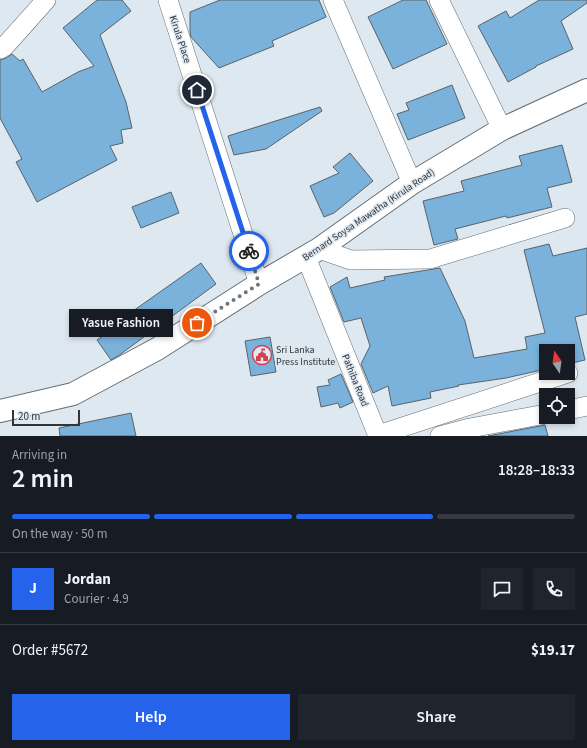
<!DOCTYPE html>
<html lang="en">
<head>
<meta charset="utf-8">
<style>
  :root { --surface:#171b24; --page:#20242c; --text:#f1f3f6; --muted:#9ea1a6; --line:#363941; --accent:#2563eb }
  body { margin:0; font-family:"Source Sans 3",sans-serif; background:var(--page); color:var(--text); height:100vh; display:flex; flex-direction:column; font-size:15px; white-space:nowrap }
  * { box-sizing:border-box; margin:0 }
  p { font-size:13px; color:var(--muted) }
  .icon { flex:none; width:22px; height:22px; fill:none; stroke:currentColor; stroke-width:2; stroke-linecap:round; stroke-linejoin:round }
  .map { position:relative; height:436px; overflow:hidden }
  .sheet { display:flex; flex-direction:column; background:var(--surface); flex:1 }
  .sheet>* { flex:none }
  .needle { width:26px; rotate:347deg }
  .tools { position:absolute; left:539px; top:344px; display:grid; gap:8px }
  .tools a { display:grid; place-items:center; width:36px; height:36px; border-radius:0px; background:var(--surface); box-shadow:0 2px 6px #0003; font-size:20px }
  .scale { position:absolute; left:12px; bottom:10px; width:68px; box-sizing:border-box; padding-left:4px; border:2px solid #313538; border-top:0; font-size:11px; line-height:14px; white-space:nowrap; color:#313538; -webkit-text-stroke:3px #dee8f0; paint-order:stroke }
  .pin { position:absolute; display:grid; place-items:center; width:34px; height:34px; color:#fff; margin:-17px; border:2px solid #fff; border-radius:50%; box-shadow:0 1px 4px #0007 }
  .courier { position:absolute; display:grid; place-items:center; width:40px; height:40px; margin:-20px; border:3px solid #2563eb; border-radius:50%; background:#fff; color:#222; box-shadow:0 1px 5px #0007 }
  .bubble { position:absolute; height:28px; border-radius:0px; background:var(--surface); box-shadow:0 2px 6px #0003; font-size:13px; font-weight:600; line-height:28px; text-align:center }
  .head em { font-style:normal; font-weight:600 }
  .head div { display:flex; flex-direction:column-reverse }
  .head { display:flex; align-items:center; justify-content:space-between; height:68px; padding:0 12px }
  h1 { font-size:26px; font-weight:600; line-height:30px }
  .bar { display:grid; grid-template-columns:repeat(4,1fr); gap:6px 4px; align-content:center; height:48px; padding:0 12px }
  .bar i { height:5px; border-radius:3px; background:var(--line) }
  .bar .selected { background:var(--accent) }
  .bar p { grid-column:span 4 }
  .line { display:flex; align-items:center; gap:10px; padding:0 12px; border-top:1px solid var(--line) }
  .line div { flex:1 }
  .round { display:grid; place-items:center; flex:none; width:42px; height:42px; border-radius:0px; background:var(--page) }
  .action { display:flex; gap:8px; margin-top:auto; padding:8px 12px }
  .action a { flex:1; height:46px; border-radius:0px; background:var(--accent); color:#fff; font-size:16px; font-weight:600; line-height:46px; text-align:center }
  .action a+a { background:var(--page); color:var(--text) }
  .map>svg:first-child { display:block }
  .building { fill:#7ab2db; stroke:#5a6269 }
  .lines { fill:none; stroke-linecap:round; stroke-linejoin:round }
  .minor-casing { stroke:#656e75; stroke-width:20 }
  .primary-casing { stroke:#656e75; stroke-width:24 }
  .minor { stroke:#fff; stroke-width:19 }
  .primary { stroke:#fff; stroke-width:22 }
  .done { stroke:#6e7478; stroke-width:4; stroke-dasharray:0 7.2 }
  .route { stroke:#2563eb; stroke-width:5 }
  .labels { text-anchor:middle; stroke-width:3; stroke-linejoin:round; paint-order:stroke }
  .street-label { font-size:10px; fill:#313538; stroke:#dee8f0 }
  .poi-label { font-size:10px; fill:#313538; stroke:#dee8f0; text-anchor:start }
</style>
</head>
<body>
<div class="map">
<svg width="587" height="436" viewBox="0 0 587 436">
  <rect width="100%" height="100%" fill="#dee8f0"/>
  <!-- building -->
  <path class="building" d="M97 0H122L131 11 100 35 126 102 132 128 121 130 123 143 110 146 117 160 37 202 16 162 22 159 0 118V60L6 58 12 54 20 61 23 59 42 92 78 72 94 66 63 28Z
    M220 0H319L326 17 272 41 274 46 219 68 191 37 190 32V12Z
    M403 0H426L447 44 393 69 368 17Z
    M539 0H587V3L561 21 573 49 536 66V67L508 82 478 26 506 11 510 18Z
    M452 85 465 118 408 140 397 114 409 110 406 103Z
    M320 107 322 111 266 149 234 155 228 136Z
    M562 145 572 182 547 188 552 207 507 218 506 216 455 229 458 239 434 245 423 201 464 191 461 181 522 165 519 156Z
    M350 153 373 181 334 213 324 217 310 186 339 173 333 167Z
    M171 192 179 213 141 228 132 207Z
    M549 244 553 256 587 248V314L575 317 585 360 572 363 568 362V351H546V369L506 378 458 385 459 386 430 392 431 398 392 406 388 386 373 393 361 364 370 346 361 318 344 322 330 287 347 277 350 288 385 280 384 277 440 268 465 321 474 358 527 349 525 337 545 333 524 250Z
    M201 263 216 284 118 356 111 360 97 340 135 314 133 311Z
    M270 337 276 372 251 376 245 341Z
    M341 374 353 402 340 408 338 403 321 407 317 387 330 385 328 380Z
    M131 413 136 436H60L59 428Z
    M545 425 548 436H488Z"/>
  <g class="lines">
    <!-- minor casing -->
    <g class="minor-casing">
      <path id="minor" d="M168 0 259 284
        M333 0 412 183
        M439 0 502 129
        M0 49 5 46 46 0
        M319 249 351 260 430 259 565 218
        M306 257 378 436
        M568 410 587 406
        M378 435 568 373
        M440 436 470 428 546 414"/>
    </g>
    <!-- primary casing -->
    <g class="primary-casing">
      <path id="primary" d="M0 411 73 394 157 349 259 284 319 249 412 183 502 129 587 90"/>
    </g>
    <!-- minor -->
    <use href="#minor" class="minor"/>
    <!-- primary -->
    <use href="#primary" class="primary"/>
  </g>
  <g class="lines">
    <!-- done -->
    <path class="done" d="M197 323 259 284 249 251"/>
    <!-- route -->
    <path class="route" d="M197 90 249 251"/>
  </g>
  <!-- icons -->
  <defs>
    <g id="civic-ring" transform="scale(1)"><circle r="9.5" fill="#dee8f0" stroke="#d34251" stroke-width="1.5"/><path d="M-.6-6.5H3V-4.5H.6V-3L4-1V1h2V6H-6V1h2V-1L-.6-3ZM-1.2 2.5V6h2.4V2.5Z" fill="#d34251"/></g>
  </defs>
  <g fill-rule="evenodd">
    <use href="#civic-ring" x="262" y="355"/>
  </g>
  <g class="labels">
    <!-- street labels -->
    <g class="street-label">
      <text transform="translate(181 39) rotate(72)" y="4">Kirula Place</text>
      <text transform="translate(368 214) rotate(-34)" y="4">Bernard Soysa Mawatha (Kirula Road)</text>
      <text transform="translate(356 380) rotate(68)" y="4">Pathiba Road</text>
    </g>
    <!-- poi labels -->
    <g class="poi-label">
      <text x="276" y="353">Sri Lanka<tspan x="276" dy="12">Press Institute</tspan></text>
    </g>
  </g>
</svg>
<div class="tools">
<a><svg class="needle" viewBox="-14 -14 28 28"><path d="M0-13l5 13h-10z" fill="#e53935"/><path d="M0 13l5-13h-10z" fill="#9ea1a6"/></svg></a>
<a><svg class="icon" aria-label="locate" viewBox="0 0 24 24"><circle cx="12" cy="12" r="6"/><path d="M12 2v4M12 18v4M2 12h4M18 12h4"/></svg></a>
</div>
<div class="scale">20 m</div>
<div class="pin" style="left:197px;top:323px;background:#ea580c"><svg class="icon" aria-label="bag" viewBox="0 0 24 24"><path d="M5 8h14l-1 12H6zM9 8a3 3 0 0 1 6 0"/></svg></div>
<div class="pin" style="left:197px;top:90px;background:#1f2937"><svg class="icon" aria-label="home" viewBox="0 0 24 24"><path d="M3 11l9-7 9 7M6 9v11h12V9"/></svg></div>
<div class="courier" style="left:249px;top:251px"><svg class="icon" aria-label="bike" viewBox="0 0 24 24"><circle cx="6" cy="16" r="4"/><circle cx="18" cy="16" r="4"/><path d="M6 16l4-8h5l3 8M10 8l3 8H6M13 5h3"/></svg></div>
<div class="bubble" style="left:69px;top:309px;width:104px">Yasue Fashion</div>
</div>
<section class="sheet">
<div class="head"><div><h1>2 min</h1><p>Arriving in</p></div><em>18:28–18:33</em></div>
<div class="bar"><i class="selected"></i><i class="selected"></i><i class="selected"></i><i></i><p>On the way · 50 m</p></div>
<div class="line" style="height:72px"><b class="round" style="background:var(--accent);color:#fff">J</b><div><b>Jordan</b><p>Courier · 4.9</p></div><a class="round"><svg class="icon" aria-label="chat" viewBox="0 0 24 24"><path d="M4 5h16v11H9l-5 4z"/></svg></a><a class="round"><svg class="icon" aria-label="phone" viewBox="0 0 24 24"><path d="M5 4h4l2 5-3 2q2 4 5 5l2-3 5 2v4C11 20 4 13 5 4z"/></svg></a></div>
<div class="line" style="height:52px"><div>Order #5672</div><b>$19.17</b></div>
<div class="action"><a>Help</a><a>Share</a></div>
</section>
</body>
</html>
